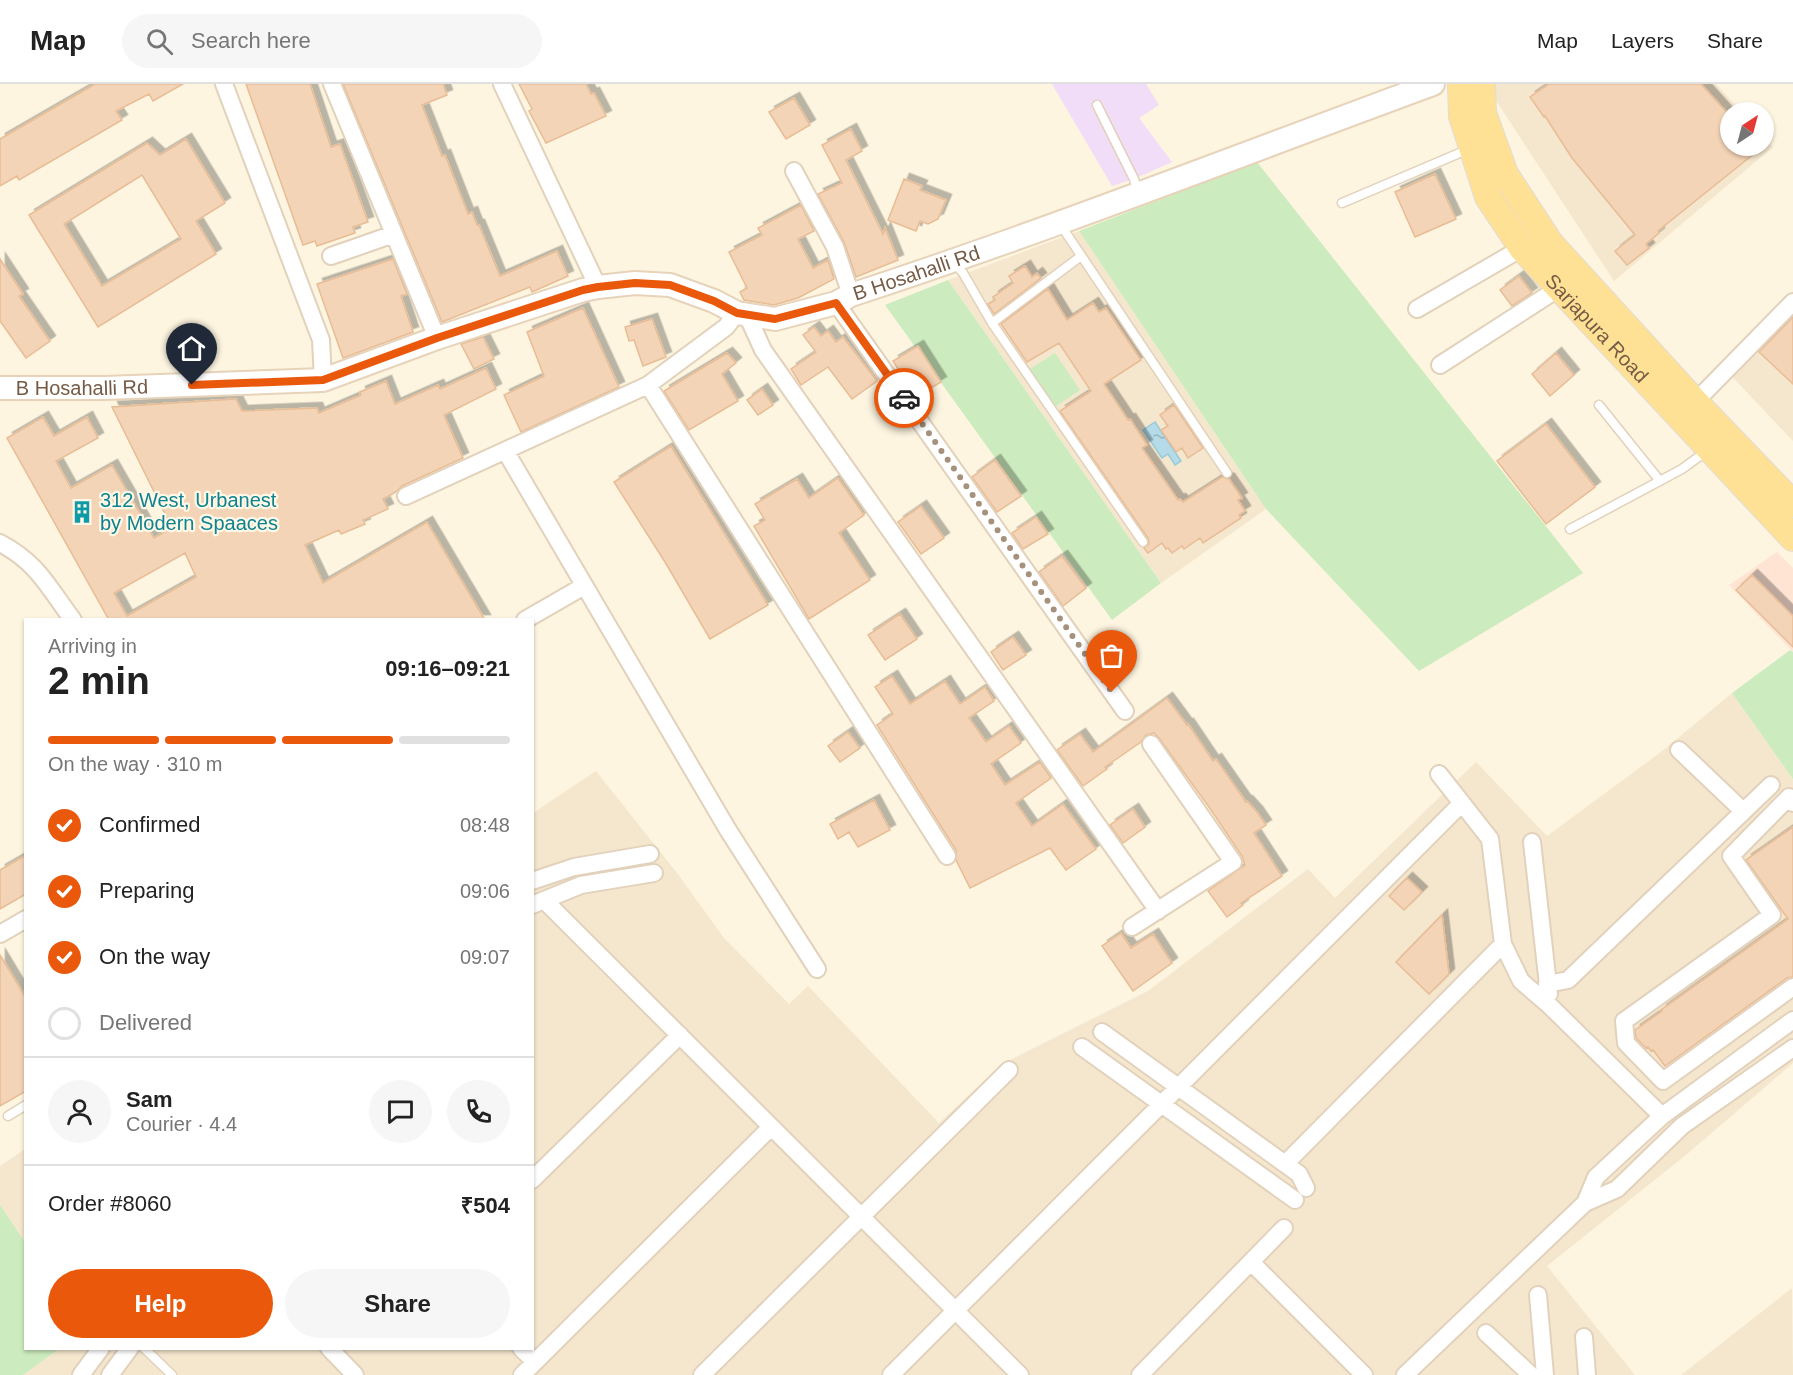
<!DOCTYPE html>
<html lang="en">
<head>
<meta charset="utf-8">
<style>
  :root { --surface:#fff; --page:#f6f6f6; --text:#222; --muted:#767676; --line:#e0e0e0; --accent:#ea580c }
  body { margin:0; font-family:Helvetica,sans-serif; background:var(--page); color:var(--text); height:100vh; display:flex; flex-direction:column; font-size:22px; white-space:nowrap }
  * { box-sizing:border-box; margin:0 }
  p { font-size:20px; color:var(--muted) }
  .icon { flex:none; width:33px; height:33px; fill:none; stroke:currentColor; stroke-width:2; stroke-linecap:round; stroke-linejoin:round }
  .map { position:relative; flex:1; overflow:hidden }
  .panel { position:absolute; left:24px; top:534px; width:510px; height:732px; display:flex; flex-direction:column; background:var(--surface); border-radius:0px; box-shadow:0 2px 4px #0004 }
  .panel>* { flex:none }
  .needle { width:39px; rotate:36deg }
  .controls { position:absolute; left:1720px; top:18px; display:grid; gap:12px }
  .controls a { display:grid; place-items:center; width:54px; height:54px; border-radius:50%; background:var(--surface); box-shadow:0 2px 4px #0004; font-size:30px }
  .pin { position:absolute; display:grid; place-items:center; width:51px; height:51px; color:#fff; margin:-62px -26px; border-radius:50% 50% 50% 0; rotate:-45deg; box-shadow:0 0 6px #0007 }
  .pin .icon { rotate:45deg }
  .courier { position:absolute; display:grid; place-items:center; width:60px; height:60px; margin:-30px; border:4px solid #ea580c; border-radius:50%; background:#fff; color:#222; box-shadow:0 2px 8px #0007 }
  .summary em { font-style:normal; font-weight:600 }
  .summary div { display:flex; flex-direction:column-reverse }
  .summary { display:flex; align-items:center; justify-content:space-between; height:102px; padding:0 24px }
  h1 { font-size:39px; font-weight:600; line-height:45px }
  .bar { display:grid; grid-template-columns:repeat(4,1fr); gap:9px 6px; align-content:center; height:72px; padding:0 24px }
  .bar i { height:8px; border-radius:4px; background:var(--line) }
  .bar .active { background:var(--accent) }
  .bar p { grid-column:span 4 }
  .line { display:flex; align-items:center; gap:15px; padding:0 24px; border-top:2px solid var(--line) }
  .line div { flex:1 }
  .round { display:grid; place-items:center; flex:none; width:63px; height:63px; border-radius:32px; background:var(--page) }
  ol { padding:0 24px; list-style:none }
  li { display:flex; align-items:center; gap:18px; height:66px }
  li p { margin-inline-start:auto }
  li .icon { padding:6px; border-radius:50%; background:var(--accent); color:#fff; stroke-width:4 }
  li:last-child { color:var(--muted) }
  li i { width:33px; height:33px; border:3px solid var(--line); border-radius:50% }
  .primary-button { display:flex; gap:12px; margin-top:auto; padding:12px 24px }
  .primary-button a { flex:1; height:69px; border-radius:36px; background:var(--accent); color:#fff; font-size:24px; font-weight:600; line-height:69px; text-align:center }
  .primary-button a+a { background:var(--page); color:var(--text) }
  header { display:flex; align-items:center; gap:36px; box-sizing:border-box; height:84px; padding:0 30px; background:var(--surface); border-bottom:2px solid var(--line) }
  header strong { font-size:28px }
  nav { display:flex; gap:33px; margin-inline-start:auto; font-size:21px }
  .search { width:420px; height:54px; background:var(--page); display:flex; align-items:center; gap:15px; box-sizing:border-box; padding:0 21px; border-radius:33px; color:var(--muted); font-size:22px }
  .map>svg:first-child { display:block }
  .residential { fill:#f5e7ce }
  .commercial { fill:#ffe4d3 }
  .education { fill:#f2ddf9 }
  .green { fill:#ccebbe }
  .water { fill:url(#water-ripples); stroke:#99cada; stroke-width:1.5 }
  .building { fill:#f4d4b6; stroke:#e8bc95; stroke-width:1.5; fill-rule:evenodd; filter:url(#shadow) }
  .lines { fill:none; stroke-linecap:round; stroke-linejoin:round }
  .lane-casing { stroke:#e2d1bb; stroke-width:11 }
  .street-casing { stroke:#e2d1bb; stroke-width:20 }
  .secondary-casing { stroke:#e7d3b9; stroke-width:26 }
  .primary-casing { stroke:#e1dbd6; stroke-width:28 }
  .lane { stroke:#fff; stroke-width:8 }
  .street { stroke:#fff; stroke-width:16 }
  .secondary { stroke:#fff; stroke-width:22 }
  .primary { stroke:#ffe195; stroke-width:26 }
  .done { stroke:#a5917c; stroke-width:6; stroke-dasharray:0 10.8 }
  .route { stroke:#ea580c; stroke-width:8 }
  .labels { text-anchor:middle; stroke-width:4.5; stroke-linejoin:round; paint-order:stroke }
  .street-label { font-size:20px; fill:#755b46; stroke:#fff8e7 }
  .culture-label { font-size:20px; fill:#0d838f; stroke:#fff8e7; text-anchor:start }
</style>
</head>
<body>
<header>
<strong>Map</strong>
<div class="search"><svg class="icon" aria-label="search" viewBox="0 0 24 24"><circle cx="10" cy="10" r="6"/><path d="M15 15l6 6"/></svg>Search here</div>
<nav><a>Map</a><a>Layers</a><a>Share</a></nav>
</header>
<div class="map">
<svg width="1793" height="1291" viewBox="0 0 1793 1291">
  <defs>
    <pattern id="water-ripples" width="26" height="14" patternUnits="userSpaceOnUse" patternTransform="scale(1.5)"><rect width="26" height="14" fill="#b4dbe7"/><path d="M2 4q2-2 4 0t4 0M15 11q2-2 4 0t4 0" fill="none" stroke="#97b5bd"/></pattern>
    <filter id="shadow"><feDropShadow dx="5.5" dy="-5.5" stdDeviation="0" flood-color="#0004"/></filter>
  </defs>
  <rect width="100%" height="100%" fill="#fdf5e0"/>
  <!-- residential -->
  <path class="residential" d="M1497 0H1716L1742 28H1731V62H1764V53L1773 63 1614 197 1489 6Z
    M1079 147 1266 425 1161 499 948 196Z
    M1793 209V357L1722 282Z
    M1732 609 1793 695V979L1686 1071 1547 1182 1635 1291H23L59 1265 532 1264 533 729 596 687 677 789 724 854 789 920 808 902 939 1039 1002 980 1148 907 1308 785 1335 814 1476 678 1547 752 1661 668Z
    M25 1065V1158L0 1121V1082Z
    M1792 1204 1793 1291H1681Z"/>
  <!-- commercial -->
  <path class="commercial" d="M1777 468 1793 484V568L1729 501Z"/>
  <!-- education -->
  <path class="education" d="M1052 0H1146L1159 21 1139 34 1172 78 1134 95 1112 102Z"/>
  <!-- green -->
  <path class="green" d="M1257 78 1583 489 1419 587 1266 425 1079 147Z
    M948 196 1161 499 1112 536 885 221Z
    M1055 269 1080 306 1055 323 1030 285Z
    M1790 566 1793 568V695L1732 609Z
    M0 1121 25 1158 26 1264 59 1265 23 1291H0Z"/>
  <!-- water -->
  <path class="water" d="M1155 338 1181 377 1175 381 1168 370 1162 374 1143 346Z"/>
  <!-- building -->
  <path class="building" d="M95 0H183L153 17 149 10 116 27 122 36 19 96 17 92 0 102V55Z
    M246 0H310L331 63 340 60 368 138 353 143 355 149 317 162 315 157 303 161Z
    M343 0H443L447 11 422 21 442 72 445 71 468 130 472 128 477 141H479L500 192 557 167 568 192 532 208 530 203 442 238Z
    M519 0H586L591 10 594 9 606 32 546 59 529 27 532 25Z
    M1549 0H1701L1731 33V62H1749L1755 69 1658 147 1659 149 1646 160 1649 164 1627 181 1615 167 1635 151 1572 74 1545 32 1544 33 1530 13Z
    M794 14 810 41 786 55 769 28Z
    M851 45 862 67 846 76 883 150 885 144 898 176 856 193 844 158 818 110 842 99 822 61Z
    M186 55 225 119 196 137 216 170 98 243 29 131 147 59 160 71ZM142 91 181 155 102 202 64 140Z
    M1435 90 1456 135 1415 153 1395 108Z
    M904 95 922 102 920 106 946 116 938 135 928 140 920 137 916 147 888 136Z
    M801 121 814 147 798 155 813 184 828 176 834 195 798 214 774 221 744 216 740 208 747 204 729 168 762 151 758 144Z
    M0 175 23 210 19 212 50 257 26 274 0 237Z
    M393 175 407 210 401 212 413 248 343 274 317 200Z
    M1025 182 1032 193 1037 189 1041 194 994 230 988 220 995 216 993 213 1013 199 1009 192Z
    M1519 192 1532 209 1512 222 1500 206Z
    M1048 205 1067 236 1093 219 1099 228 1106 224 1141 276 1104 300 1128 336 1130 335 1147 361 1142 364 1178 416 1180 415 1183 418 1222 393 1229 395 1242 414 1238 416 1245 427 1239 431 1241 434 1203 459 1200 454 1184 465 1182 462 1172 469 1168 464 1166 465 1162 459 1148 469 1144 464 1149 460 1148 454 1060 327 1091 307 1059 259 1027 278 1001 240Z
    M583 224 619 303 521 348 504 311 544 292 527 248Z
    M1793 233V300L1759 268Z
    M652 235 666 273 643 282 634 256 629 257 625 243Z
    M814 243 821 252 828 247 836 258 843 253 877 297 852 315 828 283 801 301 791 285 816 268 803 251Z
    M483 253 494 275 474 285 461 260Z
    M918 262 941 298 916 313 893 277Z
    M727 269 736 279 722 290 738 317 689 346 664 307Z
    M1556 269 1574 291 1550 312 1532 290Z
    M486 284 496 305 444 331 463 374 402 402 396 408 383 415 388 425 363 436 365 440 341 450 339 446 305 461 323 499 427 438 485 536H109L7 354 43 333 54 352 87 333 98 354 56 377 71 404 112 381 154 454 172 444 112 323 236 315 242 327 317 324 319 329 361 311 360 308 386 297 395 320 438 301 440 305ZM185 469 196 493 127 532 114 509Z
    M762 305 773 321 758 331 747 316Z
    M1174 321 1203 364 1188 374 1182 364 1176 368 1161 346 1168 342 1160 331Z
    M1546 340 1595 403 1546 440 1497 377Z
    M671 362 768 521 710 555 665 478 614 398Z
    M995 376 1021 412 997 428 972 393Z
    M838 394 864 431 839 449 870 496 809 535 754 442 765 436 755 420 797 395 809 414Z
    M921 422 944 454 921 470 898 438Z
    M1036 433 1048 450 1023 465 1012 449Z
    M1062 472 1086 504 1063 522 1039 488Z
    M1752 491 1793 532V563L1736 506Z
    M900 530 917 555 885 576 868 551Z
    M1013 553 1026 571 1003 586 991 568Z
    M892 592 910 620 945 597 960 620 985 603 994 617 969 634 986 658 1009 642 1021 659 991 680 1005 701 1040 678 1051 694 1016 719 1032 742 1063 720 1096 765 1066 786 1050 764 970 804 956 776V766L877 641 893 630 875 603Z
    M1167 614 1187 641 1188 640 1213 677 1216 675 1246 718 1247 717 1257 728 1266 741 1254 749 1282 792 1241 819 1243 821 1227 833 1208 807 1245 781 1242 772 1209 723 1159 654 1154 649 1146 651 1141 658 1105 683 1107 685 1083 702 1057 666 1080 650 1093 668Z
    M848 648 860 664 840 678 828 662Z
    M874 716 890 746 858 763 849 748 838 755 830 740Z
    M1133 725 1145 743 1123 759 1110 741Z
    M1793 743V893L1787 894 1665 982 1653 966 1651 967 1648 963 1646 964 1636 954 1635 946 1662 927 1661 926 1788 835 1746 776Z
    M26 771V810L0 825V786Z
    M1407 794 1422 808 1404 826 1389 812Z
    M1442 831 1449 890 1429 910 1396 878Z
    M1121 849 1131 864 1153 850 1172 879 1133 907 1102 862Z
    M0 871 26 914V1007L0 1022Z"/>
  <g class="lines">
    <!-- lane casing -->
    <g class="lane-casing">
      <path id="lane" d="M1097 21 1134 95 1138 108
        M1342 119 1469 65
        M1060 140 1227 389
        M954 178 963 189 992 239 1143 458
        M992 239 1081 172
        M1599 321 1660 397
        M1570 445 1682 385 1708 366
        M8 1032 26 1021
        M144 1264 172 1291"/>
    </g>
    <!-- street casing -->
    <g class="street-casing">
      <path id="street" d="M224 0 321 256 323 296
        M332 0 437 254
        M502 0 598 203
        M794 87 835 163 851 211
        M331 172 394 150
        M836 219 1125 627
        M1417 225 1522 164
        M747 231 763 266 1158 827
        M1440 281 1559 204
        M648 301 947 772
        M1695 318 1793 218
        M506 368 728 746 817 885
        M406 412 648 301 726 243 737 229
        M0 459C38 479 48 503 73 536
        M525 536 584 502
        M1679 666 1743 727
        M1439 690 1490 755 1503 860 1521 897 1550 922 1662 1032
        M1793 719 1789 713 1731 772 1772 831 1624 937 1626 959 1663 997 1793 903
        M1532 758 1549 910
        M532 797 574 783 650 770
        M544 816 1020 1291
        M532 821 581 801 654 789
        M1132 843 1233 778 1151 660
        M0 850 26 835
        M1547 900 1568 896 1771 701
        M1102 948 1299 1090 1306 1104
        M1082 963 1295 1116
        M1285 1080 1503 860
        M532 1096 680 951
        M1585 1119 1596 1093 1662 1032 1793 936
        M1252 1179 1364 1291
        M1538 1211 1545 1291
        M1486 1249 1531 1291
        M1584 1253 1587 1291
        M329 1264 355 1291
        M521 1264 535 1278
        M81 1291 101 1264
        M110 1291 130 1264
        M522 1291 771 1043
        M702 1291 1009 986
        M891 1291 1462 719
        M1140 1291 1284 1144
        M1405 1291 1585 1119 1617 1105 1682 1042 1793 964"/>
    </g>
    <!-- secondary casing -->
    <g class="secondary-casing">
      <g id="secondary">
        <path id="s1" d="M0 304H105L323 296 437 254 583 206 598 203 635 199 670 201 714 217 737 229 775 235 836 219 851 211C1047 147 1240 71 1433 0"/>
      </g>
    </g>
    <!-- primary casing -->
    <g class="primary-casing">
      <g id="primary">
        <path id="s2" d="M1461 0 1462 32 1488 113 1522 164 1793 454"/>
        <path d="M1482 0 1483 29 1505 90 1550 159 1695 318 1793 420"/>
      </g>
    </g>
    <!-- lane -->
    <use href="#lane" class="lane"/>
    <!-- street -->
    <use href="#street" class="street"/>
    <!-- secondary -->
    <use href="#secondary" class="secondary"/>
    <!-- primary -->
    <use href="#primary" class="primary"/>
  </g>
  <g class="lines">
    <!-- done -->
    <path class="done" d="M904 314 1112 608"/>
    <!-- route -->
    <path class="route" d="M192 301 323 296 437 254 583 206 598 203 635 199 670 201 714 217 737 229 775 235 836 219 904 314"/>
  </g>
  <!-- icons -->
  <defs>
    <g id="building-bare" transform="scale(1.8)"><path d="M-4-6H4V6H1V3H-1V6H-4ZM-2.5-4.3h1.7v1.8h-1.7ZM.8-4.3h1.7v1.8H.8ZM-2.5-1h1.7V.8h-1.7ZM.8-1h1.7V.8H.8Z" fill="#0f9aa8" stroke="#fff8e7" stroke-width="2.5" paint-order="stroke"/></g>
  </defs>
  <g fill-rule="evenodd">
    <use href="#building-bare" x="82" y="428"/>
  </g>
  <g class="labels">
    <!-- street labels -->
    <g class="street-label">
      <text dy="7" stroke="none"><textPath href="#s1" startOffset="946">B Hosahalli Rd</textPath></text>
      <text dy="7" stroke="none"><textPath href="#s2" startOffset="288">Sarjapura Road</textPath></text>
      <text dy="7" stroke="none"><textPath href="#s1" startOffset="82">B Hosahalli Rd</textPath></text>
    </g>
    <!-- culture labels -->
    <g class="culture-label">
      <text x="100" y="423">312 West, Urbanest<tspan x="100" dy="23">by Modern Spaaces</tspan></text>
    </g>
  </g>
</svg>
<div class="controls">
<a><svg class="needle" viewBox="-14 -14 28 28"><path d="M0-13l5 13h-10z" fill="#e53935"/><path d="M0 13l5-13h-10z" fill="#767676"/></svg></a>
</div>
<div class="pin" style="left:1112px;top:608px;background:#ea580c"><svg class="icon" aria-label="bag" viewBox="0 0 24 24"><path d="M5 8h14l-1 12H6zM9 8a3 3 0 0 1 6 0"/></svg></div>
<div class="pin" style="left:192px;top:301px;background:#1f2937"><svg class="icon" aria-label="home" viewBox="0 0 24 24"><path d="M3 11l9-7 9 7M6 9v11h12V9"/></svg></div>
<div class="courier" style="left:904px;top:314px"><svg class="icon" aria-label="car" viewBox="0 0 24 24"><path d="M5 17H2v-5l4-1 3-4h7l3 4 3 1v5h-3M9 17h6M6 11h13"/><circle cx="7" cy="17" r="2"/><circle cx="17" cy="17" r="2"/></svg></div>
<section class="panel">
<div class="summary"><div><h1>2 min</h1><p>Arriving in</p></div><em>09:16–09:21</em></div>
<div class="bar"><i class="active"></i><i class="active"></i><i class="active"></i><i></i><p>On the way · 310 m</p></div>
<ol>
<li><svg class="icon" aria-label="check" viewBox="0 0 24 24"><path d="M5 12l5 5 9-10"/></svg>Confirmed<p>08:48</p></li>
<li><svg class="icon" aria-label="check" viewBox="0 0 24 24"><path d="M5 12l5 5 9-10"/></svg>Preparing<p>09:06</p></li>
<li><svg class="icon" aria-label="check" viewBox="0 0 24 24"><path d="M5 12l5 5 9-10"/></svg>On the way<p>09:07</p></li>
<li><i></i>Delivered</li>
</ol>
<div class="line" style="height:108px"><a class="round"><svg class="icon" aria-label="person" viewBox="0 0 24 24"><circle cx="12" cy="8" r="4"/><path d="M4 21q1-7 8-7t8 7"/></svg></a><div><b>Sam</b><p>Courier · 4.4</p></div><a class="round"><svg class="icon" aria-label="chat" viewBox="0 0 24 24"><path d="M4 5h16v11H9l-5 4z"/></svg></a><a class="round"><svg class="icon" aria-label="phone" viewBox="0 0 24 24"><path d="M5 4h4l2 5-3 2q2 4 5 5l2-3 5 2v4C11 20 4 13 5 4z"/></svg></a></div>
<div class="line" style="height:78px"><div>Order #8060</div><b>₹504</b></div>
<div class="primary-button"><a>Help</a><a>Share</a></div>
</section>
</div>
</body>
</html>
